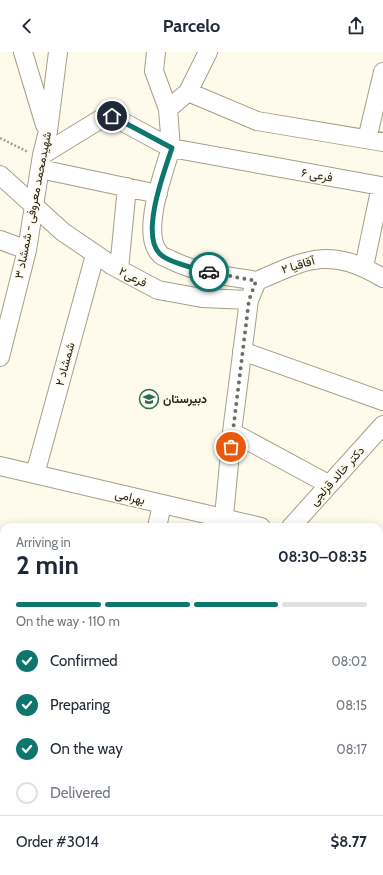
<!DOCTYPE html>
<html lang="en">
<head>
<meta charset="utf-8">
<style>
  :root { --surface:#fff; --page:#f2f2f3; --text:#1f2937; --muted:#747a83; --line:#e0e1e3; --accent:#0f766e }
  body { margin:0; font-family:Cabin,Vazirmatn,sans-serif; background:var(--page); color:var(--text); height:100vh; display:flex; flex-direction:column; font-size:15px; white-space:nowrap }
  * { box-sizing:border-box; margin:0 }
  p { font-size:13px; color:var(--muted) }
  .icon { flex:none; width:22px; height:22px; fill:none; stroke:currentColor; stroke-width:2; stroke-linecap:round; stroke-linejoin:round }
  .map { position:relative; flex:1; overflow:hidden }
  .panel { position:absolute; left:0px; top:471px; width:383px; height:352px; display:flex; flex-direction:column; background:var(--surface); border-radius:12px 12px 0 0; box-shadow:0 2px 10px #0003 }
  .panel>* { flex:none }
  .pin { position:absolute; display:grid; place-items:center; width:34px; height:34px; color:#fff; margin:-17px; border:2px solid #fff; border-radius:50%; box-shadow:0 1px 4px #0007 }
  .courier { position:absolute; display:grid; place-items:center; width:40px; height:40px; margin:-20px; border:3px solid #0f766e; border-radius:50%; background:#fff; color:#222; box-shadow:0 1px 5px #0007 }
  .summary em { font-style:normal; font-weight:800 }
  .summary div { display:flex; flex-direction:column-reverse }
  .summary { display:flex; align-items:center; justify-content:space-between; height:68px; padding:0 16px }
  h1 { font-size:26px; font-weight:800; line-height:30px }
  .bar { display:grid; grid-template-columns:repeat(4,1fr); gap:6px 4px; align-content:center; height:48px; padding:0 16px }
  .bar i { height:5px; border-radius:3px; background:var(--line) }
  .bar .on { background:var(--accent) }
  .bar p { grid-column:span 4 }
  .line { display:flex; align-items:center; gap:10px; padding:0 16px; border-top:1px solid var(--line) }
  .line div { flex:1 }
  ol { padding:0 16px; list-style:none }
  li { display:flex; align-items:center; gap:12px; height:44px }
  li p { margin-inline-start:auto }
  li .icon { padding:4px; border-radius:50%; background:var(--accent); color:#fff; stroke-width:4 }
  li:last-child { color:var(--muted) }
  li i { width:22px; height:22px; border:2px solid var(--line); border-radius:50% }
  header { display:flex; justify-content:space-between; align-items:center; height:52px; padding:0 16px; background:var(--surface); font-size:18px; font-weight:800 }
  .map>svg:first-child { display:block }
  .building { fill:#e1c7ba; stroke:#947c70 }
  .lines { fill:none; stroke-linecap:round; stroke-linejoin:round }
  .minor-casing { stroke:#a49f87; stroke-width:20 }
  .path { stroke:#a3a194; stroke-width:2.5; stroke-dasharray:2 2; stroke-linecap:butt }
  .minor { stroke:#fff; stroke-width:18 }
  .done { stroke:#706e63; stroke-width:4; stroke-dasharray:0 7.2 }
  .route { stroke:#0f766e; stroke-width:5 }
  .labels { text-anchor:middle; stroke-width:3.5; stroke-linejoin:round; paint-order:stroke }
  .street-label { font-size:12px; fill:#242219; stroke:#fefbec }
  .poi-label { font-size:12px; font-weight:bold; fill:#242219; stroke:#fefbec; text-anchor:start }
</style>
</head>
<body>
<header><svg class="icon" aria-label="back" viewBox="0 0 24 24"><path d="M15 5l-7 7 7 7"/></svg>Parcelo<svg class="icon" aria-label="share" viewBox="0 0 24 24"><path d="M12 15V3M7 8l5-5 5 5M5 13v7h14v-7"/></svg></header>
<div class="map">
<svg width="383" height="823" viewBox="0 0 383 823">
  <rect width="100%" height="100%" fill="#fefbec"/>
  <!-- building -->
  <path class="building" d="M379 721 383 722V756H379Z"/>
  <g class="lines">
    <!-- minor casing -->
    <g class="minor-casing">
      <path id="minor" d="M23 0 45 73
        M156 0 154 19 168 57 171 96 381 134 364 215
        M188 40 208 0
        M168 57 188 40 257 69 383 90
        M367 87 383 20
        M42 103 104 65 112 64 171 96C164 120 140 182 160 202 162 205 168 206 171 208 197 221 227 224 257 229
        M40 117 158 142
        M0 123 63 180 113 214 158 238 202 246 249 248
        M0 188 27 198
        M119 217 127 135
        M242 299 383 349
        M0 305 27 198 42 103 48 79 58 0
        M232 380 328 432
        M0 414 261 475
        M35 422 95 203
        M157 475 162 453
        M223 475 232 380 249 248 257 229C309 206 330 195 383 226
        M291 475 383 373
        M379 499 383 500
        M0 630 4 631
        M0 703 4 704
        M379 705H383
        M0 724 4 719
        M0 812 4 814
        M23 819 37 823
        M138 819 157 823
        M59 823 63 819
        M216 823 217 819
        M321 823 322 819"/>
    </g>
    <!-- path -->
    <path class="path" d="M0 86 28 100"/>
    <!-- minor -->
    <use href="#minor" class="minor"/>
  </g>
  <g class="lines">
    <!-- done -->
    <path class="done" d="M209 220 256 229 249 248 231 395"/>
    <!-- route -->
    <path class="route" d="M112 64 172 96C164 120 140 183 160 202 169 211 197 217 209 220"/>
  </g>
  <!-- icons -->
  <defs>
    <g id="school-ring" transform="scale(1)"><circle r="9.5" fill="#fefbec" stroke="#2b6b5a" stroke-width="1.5"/><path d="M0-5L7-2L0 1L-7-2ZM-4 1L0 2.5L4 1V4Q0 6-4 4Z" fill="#2b6b5a"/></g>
  </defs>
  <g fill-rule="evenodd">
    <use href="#school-ring" x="149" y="347"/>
  </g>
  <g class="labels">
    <!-- street labels -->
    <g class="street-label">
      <text transform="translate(317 123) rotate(10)" y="4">فرعی ۶</text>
      <text transform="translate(33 153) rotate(-79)" y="4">شهیدمحمد معروفی - شمشاد ۳</text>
      <text transform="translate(298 213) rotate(-17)" y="4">آقاقیا ۲</text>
      <text transform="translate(133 225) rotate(27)" y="4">فرعی۲</text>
      <text transform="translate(65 312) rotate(-75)" y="4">شمشاد ۲</text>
      <text transform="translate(337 424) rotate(-48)" y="4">دکتر خالد قزلجی</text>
      <text transform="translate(130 445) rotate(13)" y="4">بهرامی</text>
    </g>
    <!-- poi labels -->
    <g class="poi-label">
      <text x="163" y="351">دبیرستان</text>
    </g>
  </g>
</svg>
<div class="pin" style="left:231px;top:395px;background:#ea580c"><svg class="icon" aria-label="bag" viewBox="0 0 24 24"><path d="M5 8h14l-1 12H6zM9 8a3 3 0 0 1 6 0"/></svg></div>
<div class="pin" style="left:112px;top:64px;background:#1f2937"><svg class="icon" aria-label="home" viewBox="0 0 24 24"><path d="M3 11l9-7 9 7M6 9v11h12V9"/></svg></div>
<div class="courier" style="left:209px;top:220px"><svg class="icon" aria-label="car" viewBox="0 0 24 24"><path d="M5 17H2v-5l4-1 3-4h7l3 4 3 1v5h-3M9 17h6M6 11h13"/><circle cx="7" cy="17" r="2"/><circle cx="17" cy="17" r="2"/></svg></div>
<section class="panel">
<div class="summary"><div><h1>2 min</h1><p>Arriving in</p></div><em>08:30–08:35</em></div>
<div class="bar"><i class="on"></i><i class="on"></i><i class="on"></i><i></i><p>On the way · 110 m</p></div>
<ol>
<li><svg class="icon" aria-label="check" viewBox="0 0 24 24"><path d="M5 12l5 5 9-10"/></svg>Confirmed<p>08:02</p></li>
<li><svg class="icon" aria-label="check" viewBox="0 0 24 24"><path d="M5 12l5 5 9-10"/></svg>Preparing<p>08:15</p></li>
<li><svg class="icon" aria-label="check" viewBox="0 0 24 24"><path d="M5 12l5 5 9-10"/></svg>On the way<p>08:17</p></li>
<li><i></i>Delivered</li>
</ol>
<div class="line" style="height:52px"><div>Order #3014</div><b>$8.77</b></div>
</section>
</div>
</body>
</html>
